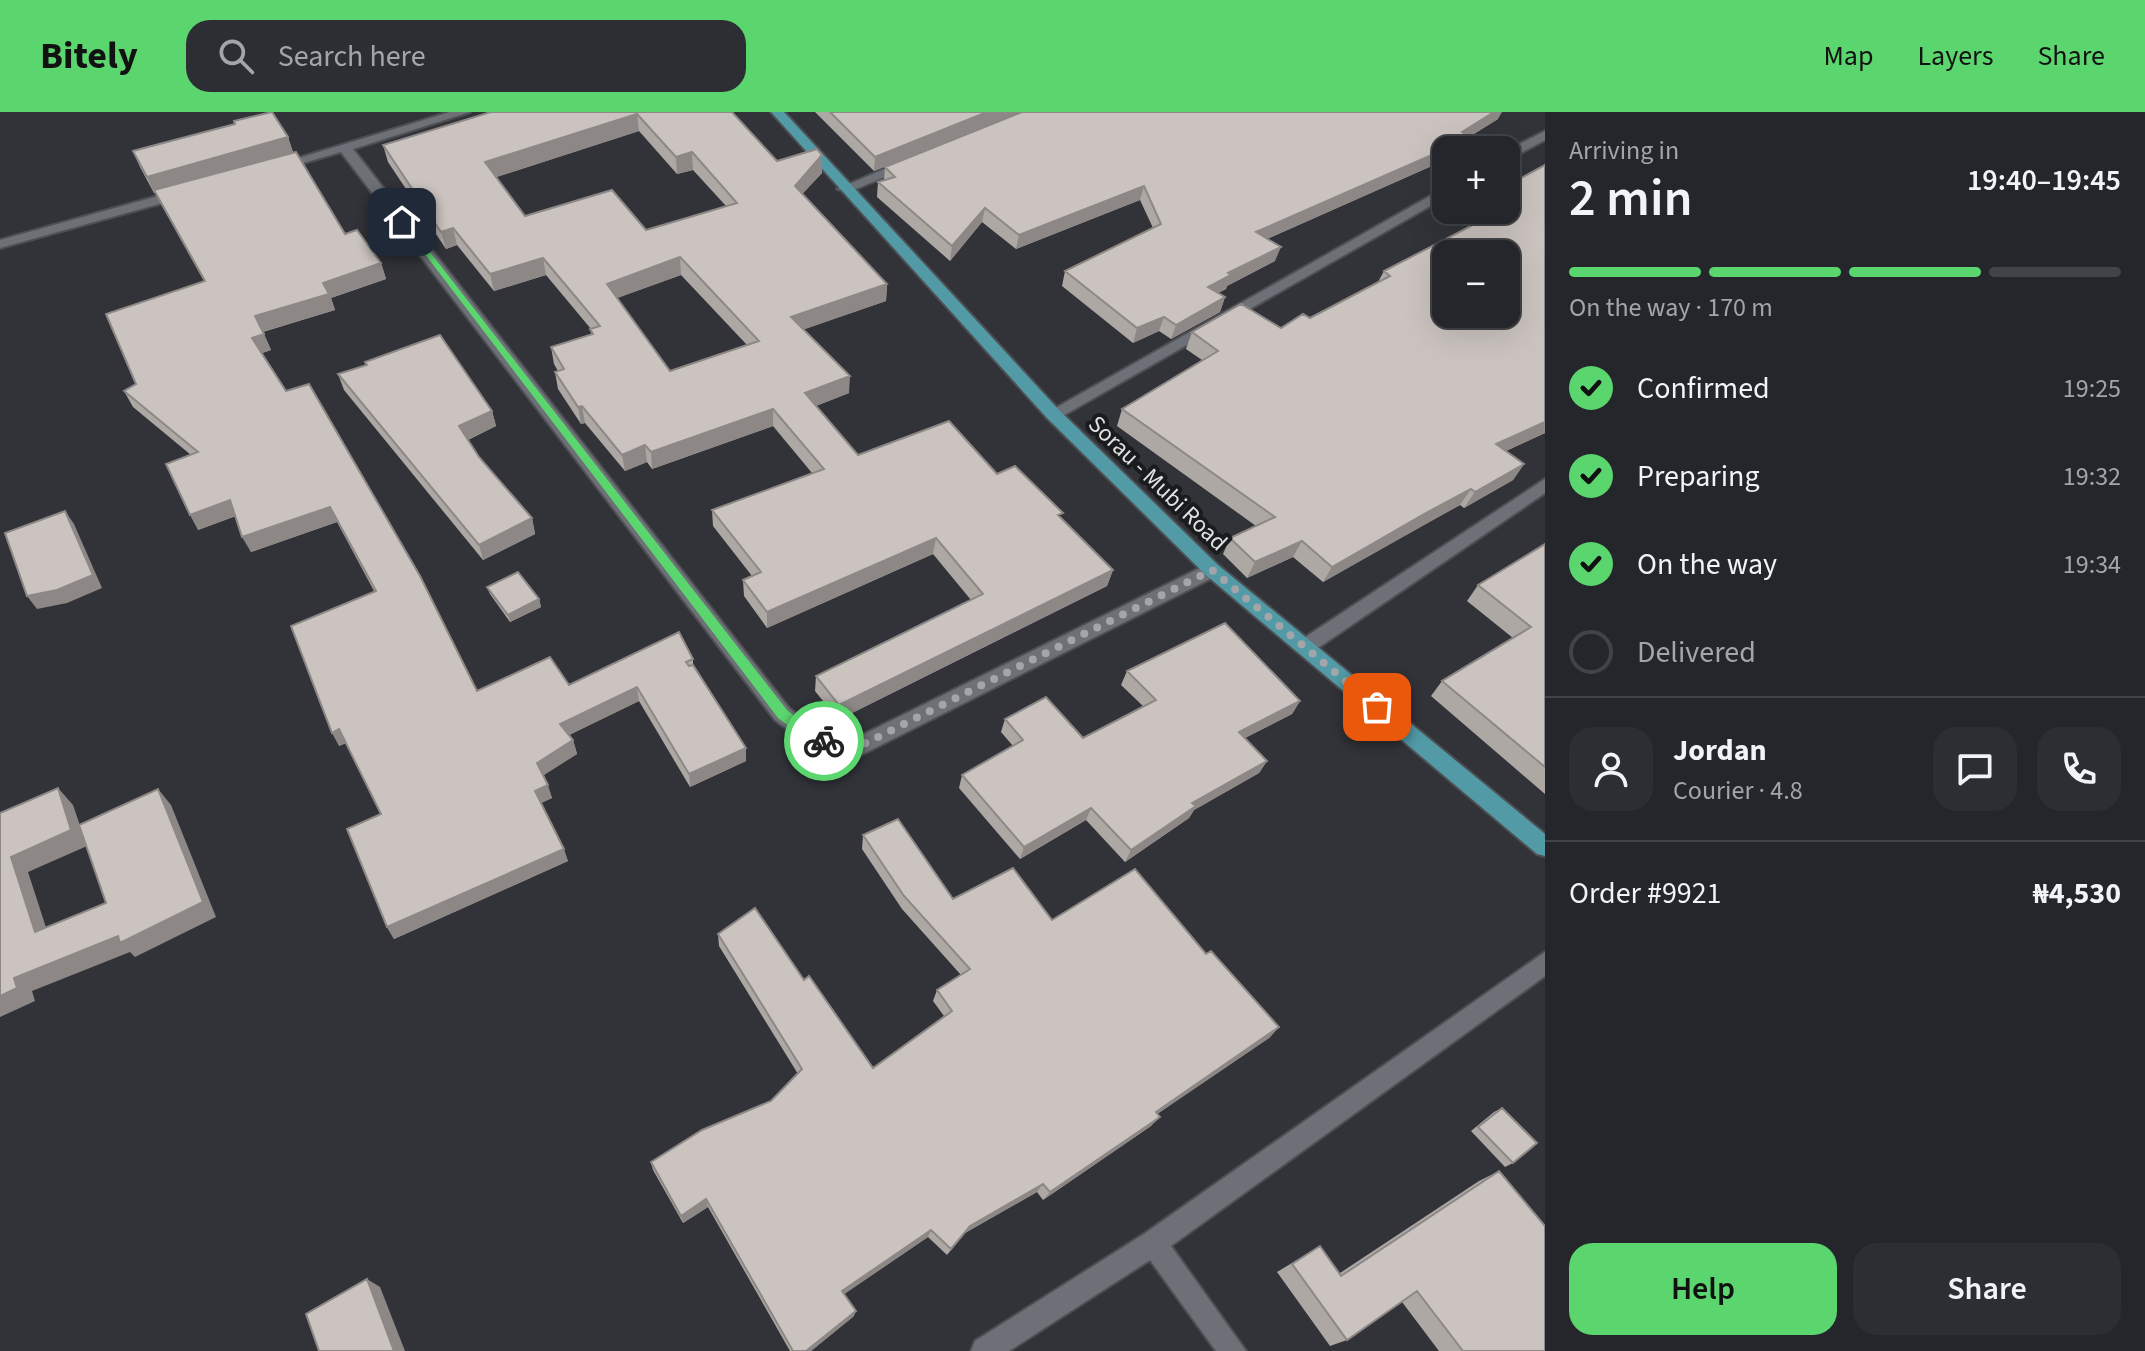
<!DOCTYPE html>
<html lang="en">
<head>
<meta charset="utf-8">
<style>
  :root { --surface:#25262b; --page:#2d2e33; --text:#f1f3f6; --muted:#a3a5a9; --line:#424347; --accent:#5bd56e }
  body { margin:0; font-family:"Source Sans 3",sans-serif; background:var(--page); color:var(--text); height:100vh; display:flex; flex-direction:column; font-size:30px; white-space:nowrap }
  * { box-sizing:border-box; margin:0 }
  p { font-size:26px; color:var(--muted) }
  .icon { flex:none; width:44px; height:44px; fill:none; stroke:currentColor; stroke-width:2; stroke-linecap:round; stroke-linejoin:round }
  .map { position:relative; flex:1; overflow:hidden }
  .drawer { display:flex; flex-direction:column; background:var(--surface); width:600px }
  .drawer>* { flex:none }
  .controls { position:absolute; left:1432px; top:24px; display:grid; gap:16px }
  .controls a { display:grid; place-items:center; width:88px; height:88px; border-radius:16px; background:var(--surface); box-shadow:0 8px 32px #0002,0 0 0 2px var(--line); font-size:40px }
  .pin { position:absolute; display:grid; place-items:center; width:68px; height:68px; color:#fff; margin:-34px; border-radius:16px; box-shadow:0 4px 12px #0006 }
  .courier { position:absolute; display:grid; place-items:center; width:80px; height:80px; margin:-40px; border:6px solid #5bd56e; border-radius:50%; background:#fff; color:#222; box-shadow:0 2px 10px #0007 }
  .summary em { font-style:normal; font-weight:600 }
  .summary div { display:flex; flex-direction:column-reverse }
  .summary { display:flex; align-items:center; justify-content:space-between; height:136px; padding:0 24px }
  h1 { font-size:52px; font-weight:600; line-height:60px }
  .bar { display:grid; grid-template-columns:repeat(4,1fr); gap:12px 8px; align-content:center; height:96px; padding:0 24px }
  .bar i { height:10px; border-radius:6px; background:var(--line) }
  .bar .selected { background:var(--accent) }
  .bar p { grid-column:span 4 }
  .line { display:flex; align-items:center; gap:20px; padding:0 24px; border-top:2px solid var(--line) }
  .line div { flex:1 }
  .round { display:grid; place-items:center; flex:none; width:84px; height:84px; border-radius:24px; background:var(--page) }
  ol { padding:0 24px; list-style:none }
  li { display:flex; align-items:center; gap:24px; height:88px }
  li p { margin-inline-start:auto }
  li .icon { padding:8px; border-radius:50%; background:var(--accent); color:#111; stroke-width:4 }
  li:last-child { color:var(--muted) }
  li i { width:44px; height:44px; border:4px solid var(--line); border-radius:50% }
  .button { display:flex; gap:16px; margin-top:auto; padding:16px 24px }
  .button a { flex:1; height:92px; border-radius:24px; background:var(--accent); color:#111; font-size:32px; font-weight:600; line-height:92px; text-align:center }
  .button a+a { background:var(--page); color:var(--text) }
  header { display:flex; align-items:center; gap:48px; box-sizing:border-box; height:112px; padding:0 40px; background:var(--accent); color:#111 }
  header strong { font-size:38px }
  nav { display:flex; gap:44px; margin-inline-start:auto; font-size:28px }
  .search { width:560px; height:72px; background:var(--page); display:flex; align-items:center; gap:20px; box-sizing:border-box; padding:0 28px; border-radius:24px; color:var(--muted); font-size:30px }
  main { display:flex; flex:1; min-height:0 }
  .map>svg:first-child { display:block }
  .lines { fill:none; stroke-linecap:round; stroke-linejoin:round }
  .minor-casing { stroke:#4d4f53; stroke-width:4 }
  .primary-casing { stroke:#4d4f53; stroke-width:4 }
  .minor { fill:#6d7076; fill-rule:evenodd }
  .primary { fill:#519aa6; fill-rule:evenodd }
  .wall { fill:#aea8a4; fill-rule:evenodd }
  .shaded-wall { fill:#8d8886 }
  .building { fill:#cac3bf; stroke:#8d8886; stroke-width:2; fill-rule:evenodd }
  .route { fill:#5bd56e }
  .done { stroke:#a3a5a9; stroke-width:8; stroke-dasharray:0 14.4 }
  .labels { text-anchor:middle; stroke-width:8; stroke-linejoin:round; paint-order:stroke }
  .street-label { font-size:24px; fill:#e0e2e5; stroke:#1a1b1d }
</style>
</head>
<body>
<header>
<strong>Bitely</strong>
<div class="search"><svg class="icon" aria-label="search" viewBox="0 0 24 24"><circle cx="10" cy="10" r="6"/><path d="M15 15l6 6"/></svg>Search here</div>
<nav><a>Map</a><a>Layers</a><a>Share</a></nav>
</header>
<main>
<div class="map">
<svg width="1545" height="1239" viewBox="0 0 1545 1239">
  <rect width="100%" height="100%" fill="#313339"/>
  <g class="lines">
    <!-- minor casing -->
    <g class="minor-casing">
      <path id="minor" d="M450 0H470L353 37 789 596 821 621 854 627 1206 453H1218L1221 458 1218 463 863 642 856 644 809 634 775 608 341 40 276 59 269 55Z
        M1545 19V28L1506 49V39Z
        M903 49 915 52 849 80 837 77Z
        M1446 75V85L1059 306H1047L1045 302Z
        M183 77 190 81 188 84 0 136V128Z
        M1545 367V381L1312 540H1298L1295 535 1298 530Z
        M1545 840V864L1171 1134 1246 1239H1216L1150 1148 1009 1239H971L975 1229 1144 1122Z"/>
    </g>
    <!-- primary casing -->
    <g class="primary-casing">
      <path id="primary" d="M771 0H784L1059 298 1218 453 1545 722V744L1537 742 1206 463 1047 306Z"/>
    </g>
    <!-- minor -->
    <use href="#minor" class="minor"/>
    <!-- primary -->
    <use href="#primary" class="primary"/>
  </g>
  <!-- wall -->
  <path class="wall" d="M491 0H732L777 49 822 61 802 82 887 172 886 189 804 217 849 281 816 294 858 343 997 362 1062 407 1113 458 1107 474 838 608 815 579 816 564 971 488 933 442 767 516 744 484 743 468 752 464 713 414 712 398 812 361 773 314 652 357 647 350 625 359 585 311 581 312 558 277 555 260 558 259 554 252 551 235 591 223V217L546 163 494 179 457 133 446 137 388 50 383 33ZM639 19 677 62 693 58 726 94 646 118 525 104 496 65ZM681 163 747 233 670 259 617 186Z
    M815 0H1020L874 59Z
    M1498 7 1461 30 1458 36 1455 38H1446L1434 53 1267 127 1275 149 1227 174 1226 177 1218 181 1225 185 1220 200 1171 227 1159 219 1133 231 1062 174 1065 159 1153 116 1140 88 1016 137 982 110 950 149 877 85 878 70 884 68 885 55Z
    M288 25 293 40 345 122 381 151 386 167 331 186 335 198 263 220 271 238 262 241 477 579 569 573 693 547V553L746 649 690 675 639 589 569 623 573 628 577 642 543 663 552 686 541 691 568 749 394 827 387 815 381 702 346 631 339 634 374 479 337 410 251 440 236 404 198 418 191 343 133 295 124 279 136 272 204 169 162 94 156 81H154L140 55 133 39Z
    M1545 53V321L1506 339 1524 352 1513 368 1464 396 1460 393 1414 418 1323 470 1293 445 1247 466 1223 442 1230 426 1256 414 1117 314 1122 297 1202 248 1186 237 1192 220 1281 216 1310 206 1378 170 1384 159 1478 110 1471 106 1476 98H1506V78L1510 72Z
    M365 250 492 299 496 314 468 328 479 345 532 406 535 422 483 448 344 278 338 262 366 254Z
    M1545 432V682L1431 584 1442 569 1513 526 1467 489 1478 473Z
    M487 475 539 487 541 495 510 510 490 482Z
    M1127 559 1300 589 1292 602 1245 626 1267 649 1259 661 1194 698 1189 706 1125 750 1086 708 1020 747 959 676 962 663 1013 634 1001 620 1005 607 1083 626 1143 594 1121 573Z
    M863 723 953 787 1206 842 1279 915 1269 926 1157 1002 1151 1014 1043 1088 1037 1080 965 1121 947 1143 928 1125 844 1182 854 1204 811 1239H790L708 1095 683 1111 653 1058 651 1050 771 989 798 962 719 834 718 822 804 868 873 956 944 904 933 889 937 878 961 863 902 797 862 737Z
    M1502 996 1513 1051 1505 1055 1471 1019 1494 1000Z
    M1499 1059 1545 1239H1439L1402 1190 1347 1228 1330 1234 1277 1160 1320 1134 1340 1161 1479 1069Z"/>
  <!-- shaded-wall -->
  <path class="shaded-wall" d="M987 0H1020L874 59 875 45Z
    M1494 0H1502L1498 7 1461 30 1458 36 1455 38H1446V45L1434 53 1251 134 1256 120 1462 20Z
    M637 2 639 19 488 68 485 50Z
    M288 25 293 42 154 81 147 65Z
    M692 40 693 58 677 62 676 45Z
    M822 43V61L794 91 795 74Z
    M1144 74 1140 88 1016 137 1019 123Z
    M985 96 982 110 950 149 952 134Z
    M453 116 457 133 446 137 441 120Z
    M1281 135 1275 149 1227 174 1226 177 1203 189 1208 175 1228 161Z
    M680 145 681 163 609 189 607 172Z
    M543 146 546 163 494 179 490 162Z
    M381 151 386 167 331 186 335 198 261 220 255 204 323 171Z
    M887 172 886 189 791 222V205Z
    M1225 185 1220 200 1171 227 1176 213Z
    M1164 205 1159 219 1133 231 1137 216Z
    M264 222 271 238 259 242 252 226Z
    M850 264 849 281 805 298V281Z
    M582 294 585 311 581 312 578 295Z
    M773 297V314L652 357 651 340Z
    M492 299 496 314 464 329 459 314Z
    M1545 310V321L1486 348 1496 332Z
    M645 333 647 350 625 359 622 343Z
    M1524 352 1513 368 1464 396 1475 380Z
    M1471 377 1460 393 1323 470 1332 455 1424 402Z
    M230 388 238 403 198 418 190 403Z
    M330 395 337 410 251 440 242 425Z
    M65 399 74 412 102 476 67 491 37 497 27 484Z
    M532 406 535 422 483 448 479 433Z
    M936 426 933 442 767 516V500Z
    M1302 429 1293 445 1247 466 1255 450Z
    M1113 458 1107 474 838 608 839 593Z
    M539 487 541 495 510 510 508 503Z
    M637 575 639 589 563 626 560 612Z
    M1300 589 1292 602 1231 633 1239 620Z
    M339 617 346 631 339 634 332 621Z
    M573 628 577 642 541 665 537 651Z
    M746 636V649L690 675 689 662Z
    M1267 649 1259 661 1194 698 1189 706 1125 750 1131 738 1192 691Z
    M548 673 552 686 539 692 535 679Z
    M58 676 73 693 87 734 28 760 52 834 35 820 11 745Z
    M158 677 171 693 216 805 135 845 130 840 32 879 35 889 0 905V884L14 866 118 824Z
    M1091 696 1086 708 1020 747 1024 735Z
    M564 737 568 749 394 827 387 815Z
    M1279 915 1269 926 1147 1009 1156 1000Z
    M1160 1005 1151 1014 1043 1088 1050 1080Z
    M1043 1072 1037 1080 965 1121 947 1143 970 1114Z
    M706 1087 708 1095 683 1111 681 1104Z
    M931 1118 928 1125 840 1185 842 1179Z
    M367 1167 380 1175 405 1239H394Z
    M856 1199 854 1204 811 1239H806Z"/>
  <!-- building -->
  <path class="building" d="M272 0 288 25 147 65 133 39 235 12 234 9Z
    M491 0H732L777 49 817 37 822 43 795 74 887 172 791 205 850 264 805 281 858 343 949 309 997 362 1015 354 1063 401 1058 403 1113 458 839 593 816 564 983 482 936 426 767 500 743 468 761 460 712 398 824 357 773 297 651 340 645 333 622 343 582 294 578 295 555 260 564 257 551 235 593 222 590 217 600 214 543 146 490 162 453 116 441 120 383 33ZM637 2 676 45 692 40 737 91 646 118 612 78 525 104 485 50ZM680 145 759 229 670 259 607 172Z
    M830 0H987L875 45Z
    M1022 0H1494L1462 20 1465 22 1441 39 1256 120 1281 135 1228 161 1231 163 1208 175 1225 185 1176 213 1164 205 1137 216 1065 159 1161 112 1144 74 1019 123 985 96 952 134 878 70 895 65 885 55Z
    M296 40 345 122 357 118 381 151 323 171 329 182 255 204 264 222 252 226 286 279 309 272 420 464 477 579 550 545 569 573 679 520 693 547 686 550 689 554 693 553 746 636 689 662 637 575 560 612 573 628 537 651 548 673 535 679 564 737 387 815 347 717 381 702 339 617 332 621 291 514 376 479 330 395 242 425 230 388 190 403 166 352 198 340 124 279 136 272 106 202 205 169 154 78Z
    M1545 53V310L1496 332 1524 352 1475 380 1471 377 1424 402 1332 455 1302 429 1255 450 1230 426 1275 405 1122 297 1218 239 1192 220 1241 192 1281 216 1303 202 1310 206 1390 164 1384 159 1498 100 1494 98H1506V78L1515 74 1510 72ZM1446 142H1506V202H1446Z
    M440 223 492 299 459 314 479 345 532 406 479 433 338 262 367 253 365 250Z
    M65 399 93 463 57 478 27 484 5 421Z
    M1545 432V655L1442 569 1531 515 1478 473Z
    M518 460 539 487 508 503 487 475Z
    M1225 511 1300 589 1239 620 1267 649 1192 691 1196 694 1131 738 1091 696 1024 735 962 663 1023 628 1005 607 1046 585 1083 626 1156 588 1127 559Z
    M58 676 71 718 11 745 35 820 106 791 79 713 158 677 203 790 120 831 118 824 14 866 17 876 0 884V701Z
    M898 707 953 787 1013 756 1052 808 1135 757 1206 842 1211 839 1279 915 1156 1000 1160 1005 1050 1080 1043 1072 970 1114 951 1137 931 1118 842 1179 856 1199 806 1239H793L706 1087 681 1104 651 1050 702 1018 771 989 802 957 718 822 755 796 804 868 809 864 873 956 952 899 937 878 970 857 904 784 863 723Z
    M1502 996 1537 1031 1513 1051 1478 1015Z
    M1499 1059 1545 1114V1239H1463L1417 1179 1347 1228 1292 1152 1320 1134 1341 1164Z
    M367 1167 394 1239H319L306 1202Z"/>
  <!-- route -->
  <path class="route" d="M399 108H405L787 598 819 623 828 625V633L811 631 778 606Z"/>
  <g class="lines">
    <!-- done -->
    <path class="done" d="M824 629 856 636 1212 458 1377 595"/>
  </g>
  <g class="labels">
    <!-- street labels -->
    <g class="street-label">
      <text transform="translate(1158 371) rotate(44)" y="8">Sorau - Mubi Road</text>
    </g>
  </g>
</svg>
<div class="controls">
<a>+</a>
<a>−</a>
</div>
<div class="pin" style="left:1377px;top:595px;background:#ea580c"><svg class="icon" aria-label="bag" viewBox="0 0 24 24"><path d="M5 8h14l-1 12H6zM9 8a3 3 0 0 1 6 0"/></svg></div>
<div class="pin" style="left:402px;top:110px;background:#1f2937"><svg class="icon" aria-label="home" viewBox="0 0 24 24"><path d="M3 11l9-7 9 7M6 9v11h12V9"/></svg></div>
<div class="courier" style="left:824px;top:629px"><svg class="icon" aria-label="bike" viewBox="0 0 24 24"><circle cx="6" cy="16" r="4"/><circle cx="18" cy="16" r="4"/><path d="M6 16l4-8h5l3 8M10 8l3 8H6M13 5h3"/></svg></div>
</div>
<section class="drawer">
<div class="summary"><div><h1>2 min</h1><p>Arriving in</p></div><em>19:40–19:45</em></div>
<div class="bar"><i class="selected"></i><i class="selected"></i><i class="selected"></i><i></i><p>On the way · 170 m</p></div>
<ol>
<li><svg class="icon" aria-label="check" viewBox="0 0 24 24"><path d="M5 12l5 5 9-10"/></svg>Confirmed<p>19:25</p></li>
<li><svg class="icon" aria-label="check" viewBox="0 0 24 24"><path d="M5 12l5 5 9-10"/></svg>Preparing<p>19:32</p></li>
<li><svg class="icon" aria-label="check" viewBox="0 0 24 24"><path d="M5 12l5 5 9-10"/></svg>On the way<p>19:34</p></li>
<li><i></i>Delivered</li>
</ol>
<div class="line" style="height:144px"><a class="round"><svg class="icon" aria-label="person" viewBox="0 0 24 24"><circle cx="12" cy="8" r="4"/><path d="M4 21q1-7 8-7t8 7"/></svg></a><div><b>Jordan</b><p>Courier · 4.8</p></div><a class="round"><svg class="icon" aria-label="chat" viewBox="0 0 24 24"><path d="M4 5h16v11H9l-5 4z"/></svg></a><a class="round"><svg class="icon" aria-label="phone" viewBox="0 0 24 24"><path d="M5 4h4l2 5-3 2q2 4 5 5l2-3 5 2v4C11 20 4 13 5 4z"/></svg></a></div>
<div class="line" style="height:104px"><div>Order #9921</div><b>₦4,530</b></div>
<div class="button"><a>Help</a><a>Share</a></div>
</section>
</main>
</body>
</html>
